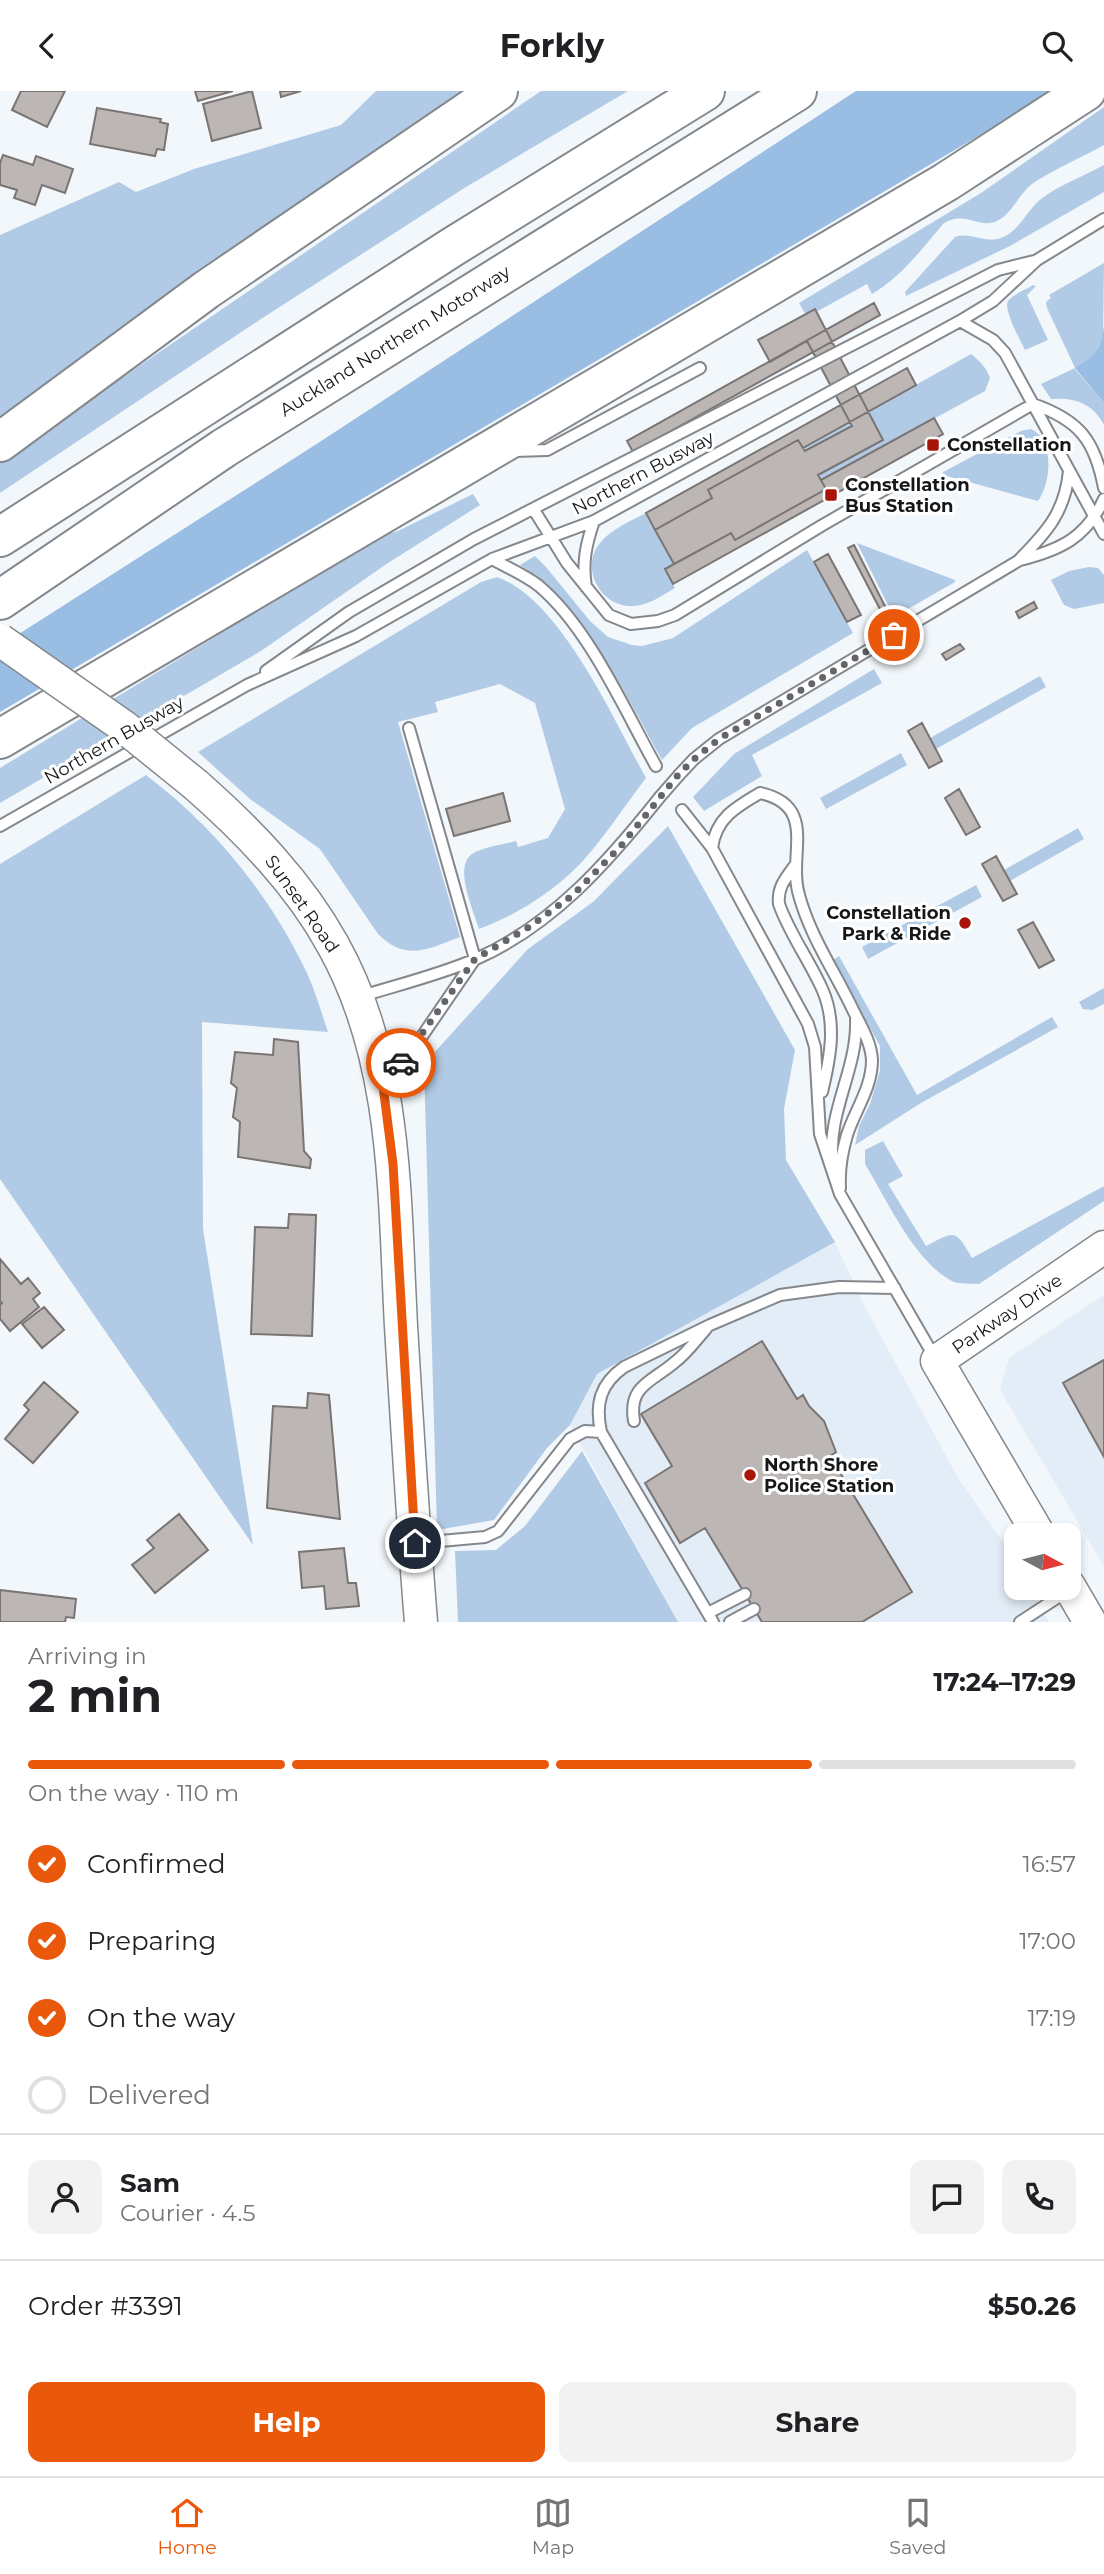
<!DOCTYPE html>
<html lang="en">
<head>
<meta charset="utf-8">
<style>
  :root { --surface:#fff; --page:#f2f2f2; --text:#202124; --muted:#757577; --line:#e0e0e0; --accent:#ea580c }
  body { margin:0; font-family:Montserrat,sans-serif; background:var(--page); color:var(--text); height:100vh; display:flex; flex-direction:column; font-size:26px; white-space:nowrap }
  * { box-sizing:border-box; margin:0 }
  p { font-size:23px; color:var(--muted) }
  .icon { flex:none; width:38px; height:38px; fill:none; stroke:currentColor; stroke-width:2; stroke-linecap:round; stroke-linejoin:round }
  .map { position:relative; height:1531px; overflow:hidden }
  .details { display:flex; flex-direction:column; background:var(--surface); flex:1 }
  .details>* { flex:none }
  .needle { width:46px; rotate:97deg }
  .controls { position:absolute; left:1004px; top:1432px; display:grid; gap:14px }
  .controls a { display:grid; place-items:center; width:77px; height:77px; border-radius:14px; background:var(--surface); box-shadow:0 4px 10px #0003; font-size:35px }
  .pin { position:absolute; display:grid; place-items:center; width:60px; height:60px; color:#fff; margin:-30px; border:4px solid #fff; border-radius:50%; box-shadow:0 2px 7px #0007 }
  .courier { position:absolute; display:grid; place-items:center; width:70px; height:70px; margin:-35px; border:5px solid #ea580c; border-radius:50%; background:#fff; color:#222; box-shadow:0 2px 9px #0007 }
  .overview em { font-style:normal; font-weight:700 }
  .overview div { display:flex; flex-direction:column-reverse }
  .overview { display:flex; align-items:center; justify-content:space-between; height:119px; padding:0 28px }
  h1 { font-size:46px; font-weight:700; line-height:52px }
  .bar { display:grid; grid-template-columns:repeat(4,1fr); gap:10px 7px; align-content:center; height:84px; padding:0 28px }
  .bar i { height:9px; border-radius:5px; background:var(--line) }
  .bar .current { background:var(--accent) }
  .bar p { grid-column:span 4 }
  .line { display:flex; align-items:center; gap:18px; padding:0 28px; border-top:2px solid var(--line) }
  .line div { flex:1 }
  .round { display:grid; place-items:center; flex:none; width:74px; height:74px; border-radius:14px; background:var(--page) }
  ol { padding:0 28px; list-style:none }
  li { display:flex; align-items:center; gap:21px; height:77px }
  li p { margin-inline-start:auto }
  li .icon { padding:7px; border-radius:50%; background:var(--accent); color:#fff; stroke-width:4 }
  li:last-child { color:var(--muted) }
  li i { width:38px; height:38px; border:4px solid var(--line); border-radius:50% }
  .button { display:flex; gap:14px; margin-top:auto; padding:14px 28px }
  .button a { flex:1; height:80px; border-radius:14px; background:var(--accent); color:#fff; font-size:28px; font-weight:700; line-height:80px; text-align:center }
  .button a+a { background:var(--page); color:var(--text) }
  header { display:flex; justify-content:space-between; align-items:center; height:91px; padding:0 28px; background:var(--surface); font-size:32px; font-weight:700 }
  .menu { display:flex; justify-content:space-around; align-items:center; height:98px; border-top:2px solid var(--line); background:var(--surface); font-size:19px; color:var(--muted) }
  .menu a { display:grid; justify-items:center; gap:4px }
  .menu .current { color:var(--accent) }
  .map>svg:first-child { display:block }
  .built { fill:#e3edf7 }
  .green { fill:#b1cbe6 }
  .forest { fill:#9abee3 }
  .building { fill:#bcb6b5; stroke:#7a7473; stroke-width:2 }
  .lines { fill:none; stroke-linecap:round; stroke-linejoin:round }
  .lane-casing { stroke:#84888c; stroke-width:14 }
  .secondary-casing { stroke:#84888c; stroke-width:35 }
  .highway-casing { stroke:#84888c; stroke-width:42 }
  .lane { stroke:#fff; stroke-width:10 }
  .secondary { stroke:#fff; stroke-width:32 }
  .highway { stroke:#fff; stroke-width:38 }
  .lane-bridge-casing { stroke:#84888c; stroke-width:14; stroke-linecap:butt }
  .secondary-bridge-casing { stroke:#84888c; stroke-width:35; stroke-linecap:butt }
  .lane-bridge { stroke:#fff; stroke-width:10 }
  .secondary-bridge { stroke:#fff; stroke-width:32 }
  .done { stroke:#636568; stroke-width:7; stroke-dasharray:0 12.6 }
  .route { stroke:#ea580c; stroke-width:9 }
  .poi-dot { fill:#a71508; stroke:#fff; stroke-width:2.5 }
  .labels { text-anchor:middle; stroke-width:6; stroke-linejoin:round; paint-order:stroke }
  .street-label { font-size:18px; fill:#161719; stroke:#fff }
  .poi-label { font-size:18px; font-weight:bold; fill:#161719; stroke:#fff; text-anchor:start }
</style>
</head>
<body>
<header><svg class="icon" aria-label="back" viewBox="0 0 24 24"><path d="M15 5l-7 7 7 7"/></svg>Forkly<svg class="icon" aria-label="search" viewBox="0 0 24 24"><circle cx="10" cy="10" r="6"/><path d="M15 15l6 6"/></svg></header>
<div class="map">
<svg width="1104" height="1531" viewBox="0 0 1104 1531">
  <rect width="100%" height="100%" fill="#f2f7fb"/>
  <!-- built -->
  <path class="built" d="M835 1151 864 1214 958 1387 1017 1471V1496H1031L1049 1531H678L570 1334 596 1283Z
    M1104 1204V1475L1000 1299 1009 1267Z"/>
  <!-- green -->
  <path class="green" d="M376 0H485L0 327V144L119 91 136 101 194 78 341 34Z
    M541 0H628L466 96 261 228 0 402V370Z
    M1104 16V54C1081 67 1054 78 1032 93 1019 103 1013 121 999 129 980 140 965 118 943 133 921 159 902 185 872 203L867 193 807 226 799 212 981 102Z
    M1104 74V101L1010 155 906 205 905 201 955 146C971 140 986 154 1003 146 1020 139 1027 119 1041 108 1059 94 1084 85 1104 74Z
    M1104 172 1103 246 1095 264 1075 278 1104 312V334C1093 312 1074 306 1051 308L1041 293 1075 277 1047 217 1046 211 1051 207 1049 204Z
    M1033 194 1036 195 1027 204 1048 249 1025 259C1021 250 1003 219 1008 210 1012 204 1027 198 1033 194Z
    M971 263C980 270 986 276 990 287L985 300 821 389 818 384 883 350 870 325 805 360 803 357Z
    M1031 338C1055 349 1051 392 1038 410L943 384V381L1021 340Z
    M473 403 480 414 388 472 261 560 0 712V677L381 445 398 440Z
    M646 422 674 473 665 479 675 497C661 505 647 516 630 515 599 514 580 476 600 452 611 438 631 430 646 422Z
    M857 452 955 489V491L894 526Z
    M807 459 853 542 692 637 662 669C622 598 589 522 520 474L535 465 546 476 590 530 608 546 632 554 642 555 673 547Z
    M1089 476 1098 477 1104 484V512L1074 518 1064 514 1051 489 1069 480Z
    M497 486C560 508 614 629 646 687 626 713 602 750 580 773 553 801 515 825 479 838 474 821 453 776 472 763 483 756 503 754 516 750L518 756 548 747 565 718 535 612 500 593 435 611 438 621 398 631 460 846C428 858 406 871 378 843L320 758 250 708 198 661 481 491Z
    M874 578 882 592 752 664 762 685 704 720 693 706 734 663Z
    M1040 585 1046 596 936 658 930 647Z
    M901 662 907 674 826 718 820 707Z
    M146 684C211 733 265 798 301 870 313 892 320 917 328 941L202 931 203 1138 253 1454 0 1088V773Z
    M668 735 795 959 784 1018 786 1069 835 1151 597 1283 570 1334 547 1357 494 1429 437 1439 424 973 528 858 593 811Z
    M1078 737 1084 748 1010 790 1004 779Z
    M976 794 982 806 868 868 862 856Z
    M839 865 917 1004 1052 926 1058 936 921 1012 855 1054 859 1035 870 1013 880 979V955L833 869Z
    M1104 897V913L1092 919 1083 918 1079 911Z
    M883 1050 903 1085 888 1093 926 1155C955 1140 955 1137 972 1167L1104 1095V1110L979 1193C971 1192 960 1194 952 1190 914 1170 887 1109 865 1073V1059Z
    M582 1360 678 1531H458L455 1460 496 1459 525 1435Z"/>
  <!-- forest -->
  <path class="forest" d="M856 0H1055L0 621V555L315 354Z
    M1104 235V312L1075 277C1095 265 1101 259 1104 235Z"/>
  <!-- building -->
  <path class="building" d="M21 0H65L47 36 12 19Z
    M195 0H233L198 10Z
    M252 0 261 37 212 50 203 13Z
    M280 0H301L281 6Z
    M97 17 161 28 160 31 168 33 164 59 157 58 155 65 90 53Z
    M3 64 33 74 36 65 73 78 65 102 42 94 35 114 14 107 17 99 0 94V72Z
    M874 212 880 224 633 361 627 350Z
    M815 218 883 349 818 384 826 398 735 449 731 442 674 473 655 439 712 407 708 399 798 349 805 360 852 335 807 250 770 271 758 249Z
    M907 277 916 294 803 357 798 349 708 399 712 407 655 439 646 422Z
    M934 327 943 343 673 493 665 478 731 442 735 449 826 398 821 389Z
    M854 454 887 519 882 522 848 457Z
    M828 463 861 524 847 531 814 471Z
    M1034 511 1037 517 1019 527 1016 521Z
    M960 553 964 558 946 569 942 563Z
    M922 632 942 670 929 677 908 640Z
    M959 698 980 736 966 744 945 707Z
    M503 702 510 730 454 745 446 718Z
    M996 765 1017 803 1003 810 982 773Z
    M1033 831 1054 869 1039 877 1018 839Z
    M274 948 298 951 304 1060 311 1068 310 1077 238 1066 240 1031 233 1026 237 997 231 992 235 961 273 964Z
    M289 1123 316 1124 312 1245 251 1243 255 1136 288 1137Z
    M0 1168 21 1193 28 1187 40 1202 33 1208 39 1216 10 1240 0 1228V1214L2 1212 0 1210Z
    M44 1216 64 1239 42 1257 22 1233Z
    M762 1250 797 1308 803 1304 809 1315 824 1330 836 1361 830 1365 912 1501 862 1531H762L705 1437 680 1452 645 1392 672 1375 641 1323Z
    M1104 1269V1366L1063 1292Z
    M44 1291 78 1321 33 1372 5 1348 29 1319 24 1314Z
    M308 1302 329 1304 340 1428 267 1417 273 1315 307 1317Z
    M179 1423 208 1459 155 1502 132 1474 154 1457 147 1449Z
    M344 1457 348 1492H356L359 1515 326 1518 324 1495 302 1497 299 1461Z
    M0 1499 76 1508 74 1527 66 1526 65 1531H0Z"/>
  <g class="lines">
    <!-- lane casing -->
    <g class="lane-casing">
      <path id="lane" d="M960 230 993 249 1005 262 1104 443
        M514 360 547 359 700 277
        M534 419 567 472 609 524 631 533 658 530 675 524 821 435 1033 313C1079 329 1095 349 1104 397
        M492 468C508 477 525 484 539 495 589 537 624 618 656 675
        M1020 469C1060 459 1086 447 1104 408
        M586 496C582 472 586 453 594 430
        M266 580 349 521 474 448 998 179 1034 170
        M679 684 694 668 719 648 1018 470C1047 441 1065 421 1069 380
        M682 719 712 757 808 933 815 956 820 1043 840 1103 935 1267
        M0 735 247 594 356 545 492 468 594 430 960 230 993 210 1037 169 1104 128
        M712 757C716 727 736 716 760 702 819 715 787 764 799 804 810 845 835 881 853 919 861 935 871 951 872 969 872 997 855 1019 847 1044 842 1061 839 1080 840 1097
        M796 773C786 787 777 796 779 813 790 844 810 870 823 900 837 933 830 968 822 1001
        M359 906C397 894 439 884 476 868 553 834 608 771 659 707
        M387 990 416 954 475 868 409 637
        M833 1073C826 1022 858 979 856 928
        M634 1330C628 1294 652 1291 675 1271 687 1262 696 1249 706 1238
        M418 1452 485 1446 498 1440 570 1348 585 1340 601 1341
        M708 1522 745 1503
        M713 1531 601 1341C595 1313 600 1293 624 1276L710 1234 780 1204 839 1196 895 1197
        M730 1531 754 1518
        M1020 1531 1069 1499"/>
    </g>
    <!-- secondary casing -->
    <g class="secondary-casing">
      <path id="secondary" d="M196 694C248 740 299 792 333 854 398 970 394 1106 401 1235 407 1334 413 1433 421 1531
        M1039 1444 937 1270 1104 1156
        M1069 1495 1090 1531"/>
    </g>
    <!-- highway casing -->
    <g class="highway-casing">
      <path id="highway" d="M0 351 206 199 498 0
        M0 446 454 155 705 0
        M0 509 224 357 797 0
        M0 648 946 91 1086 0"/>
    </g>
    <!-- lane -->
    <use href="#lane" class="lane"/>
    <!-- secondary -->
    <use href="#secondary" class="secondary"/>
    <!-- highway -->
    <use href="#highway" class="highway"/>
    <!-- lane-bridge casing -->
    <g class="lane-bridge-casing">
      <path id="lane-bridge" d="M659 707 679 684"/>
    </g>
    <!-- secondary-bridge casing -->
    <g class="secondary-bridge-casing">
      <path id="secondary-bridge" d="M0 549 123 635 196 694"/>
    </g>
    <!-- lane-bridge -->
    <use href="#lane-bridge" class="lane-bridge"/>
    <!-- secondary-bridge -->
    <use href="#secondary-bridge" class="secondary-bridge"/>
  </g>
  <g class="lines">
    <!-- done -->
    <path class="done" d="M401 972 475 868 529 836 573 804 620 756 678 684 694 668 719 648 894 544"/>
    <!-- route -->
    <path class="route" d="M401 972 383 995 393 1073 415 1452"/>
  </g>
  <!-- markers -->
  <g class="poi-dot">
    <rect x="926" y="347" width="14" height="14" rx="3.5"/>
    <rect x="824" y="397" width="14" height="14" rx="3.5"/>
    <circle cx="965" cy="832" r="7"/>
    <circle cx="750" cy="1384" r="7"/>
  </g>
  <g class="labels">
    <!-- street labels -->
    <g class="street-label">
      <text transform="translate(395 250) rotate(-32)" y="6">Auckland Northern Motorway</text>
      <text transform="translate(643 382) rotate(-28)" y="6">Northern Busway</text>
      <text transform="translate(114 649) rotate(-30)" y="6">Northern Busway</text>
      <text transform="translate(302 813) rotate(55)" y="6">Sunset Road</text>
      <text transform="translate(1007 1223) rotate(-34)" y="6">Parkway Drive</text>
    </g>
    <!-- poi labels -->
    <g class="poi-label">
      <text x="947" y="360">Constellation</text>
      <text x="845" y="400">Constellation<tspan x="845" dy="21">Bus Station</tspan></text>
      <text x="951" y="828" text-anchor="end">Constellation<tspan x="951" dy="21">Park &amp; Ride</tspan></text>
      <text x="764" y="1380">North Shore<tspan x="764" dy="21">Police Station</tspan></text>
    </g>
  </g>
</svg>
<div class="controls">
<a><svg class="needle" viewBox="-14 -14 28 28"><path d="M0-13l5 13h-10z" fill="#e53935"/><path d="M0 13l5-13h-10z" fill="#757577"/></svg></a>
</div>
<div class="pin" style="left:894px;top:544px;background:#ea580c"><svg class="icon" aria-label="bag" viewBox="0 0 24 24"><path d="M5 8h14l-1 12H6zM9 8a3 3 0 0 1 6 0"/></svg></div>
<div class="pin" style="left:415px;top:1452px;background:#1f2937"><svg class="icon" aria-label="home" viewBox="0 0 24 24"><path d="M3 11l9-7 9 7M6 9v11h12V9"/></svg></div>
<div class="courier" style="left:401px;top:972px"><svg class="icon" aria-label="car" viewBox="0 0 24 24"><path d="M5 17H2v-5l4-1 3-4h7l3 4 3 1v5h-3M9 17h6M6 11h13"/><circle cx="7" cy="17" r="2"/><circle cx="17" cy="17" r="2"/></svg></div>
</div>
<section class="details">
<div class="overview"><div><h1>2 min</h1><p>Arriving in</p></div><em>17:24–17:29</em></div>
<div class="bar"><i class="current"></i><i class="current"></i><i class="current"></i><i></i><p>On the way · 110 m</p></div>
<ol>
<li><svg class="icon" aria-label="check" viewBox="0 0 24 24"><path d="M5 12l5 5 9-10"/></svg>Confirmed<p>16:57</p></li>
<li><svg class="icon" aria-label="check" viewBox="0 0 24 24"><path d="M5 12l5 5 9-10"/></svg>Preparing<p>17:00</p></li>
<li><svg class="icon" aria-label="check" viewBox="0 0 24 24"><path d="M5 12l5 5 9-10"/></svg>On the way<p>17:19</p></li>
<li><i></i>Delivered</li>
</ol>
<div class="line" style="height:126px"><a class="round"><svg class="icon" aria-label="person" viewBox="0 0 24 24"><circle cx="12" cy="8" r="4"/><path d="M4 21q1-7 8-7t8 7"/></svg></a><div><b>Sam</b><p>Courier · 4.5</p></div><a class="round"><svg class="icon" aria-label="chat" viewBox="0 0 24 24"><path d="M4 5h16v11H9l-5 4z"/></svg></a><a class="round"><svg class="icon" aria-label="phone" viewBox="0 0 24 24"><path d="M5 4h4l2 5-3 2q2 4 5 5l2-3 5 2v4C11 20 4 13 5 4z"/></svg></a></div>
<div class="line" style="height:91px"><div>Order #3391</div><b>$50.26</b></div>
<div class="button"><a>Help</a><a>Share</a></div>
</section>
<nav class="menu">
<a class="current"><svg class="icon" aria-label="home" viewBox="0 0 24 24"><path d="M3 11l9-7 9 7M6 9v11h12V9"/></svg>Home</a>
<a><svg class="icon" aria-label="map" viewBox="0 0 24 24"><path d="M3 6l6-2 6 2 6-2v14l-6 2-6-2-6 2zM9 4v14M15 6v14"/></svg>Map</a>
<a><svg class="icon" aria-label="saved" viewBox="0 0 24 24"><path d="M7 4h10v16l-5-4-5 4z"/></svg>Saved</a>
</nav>
</body>
</html>
